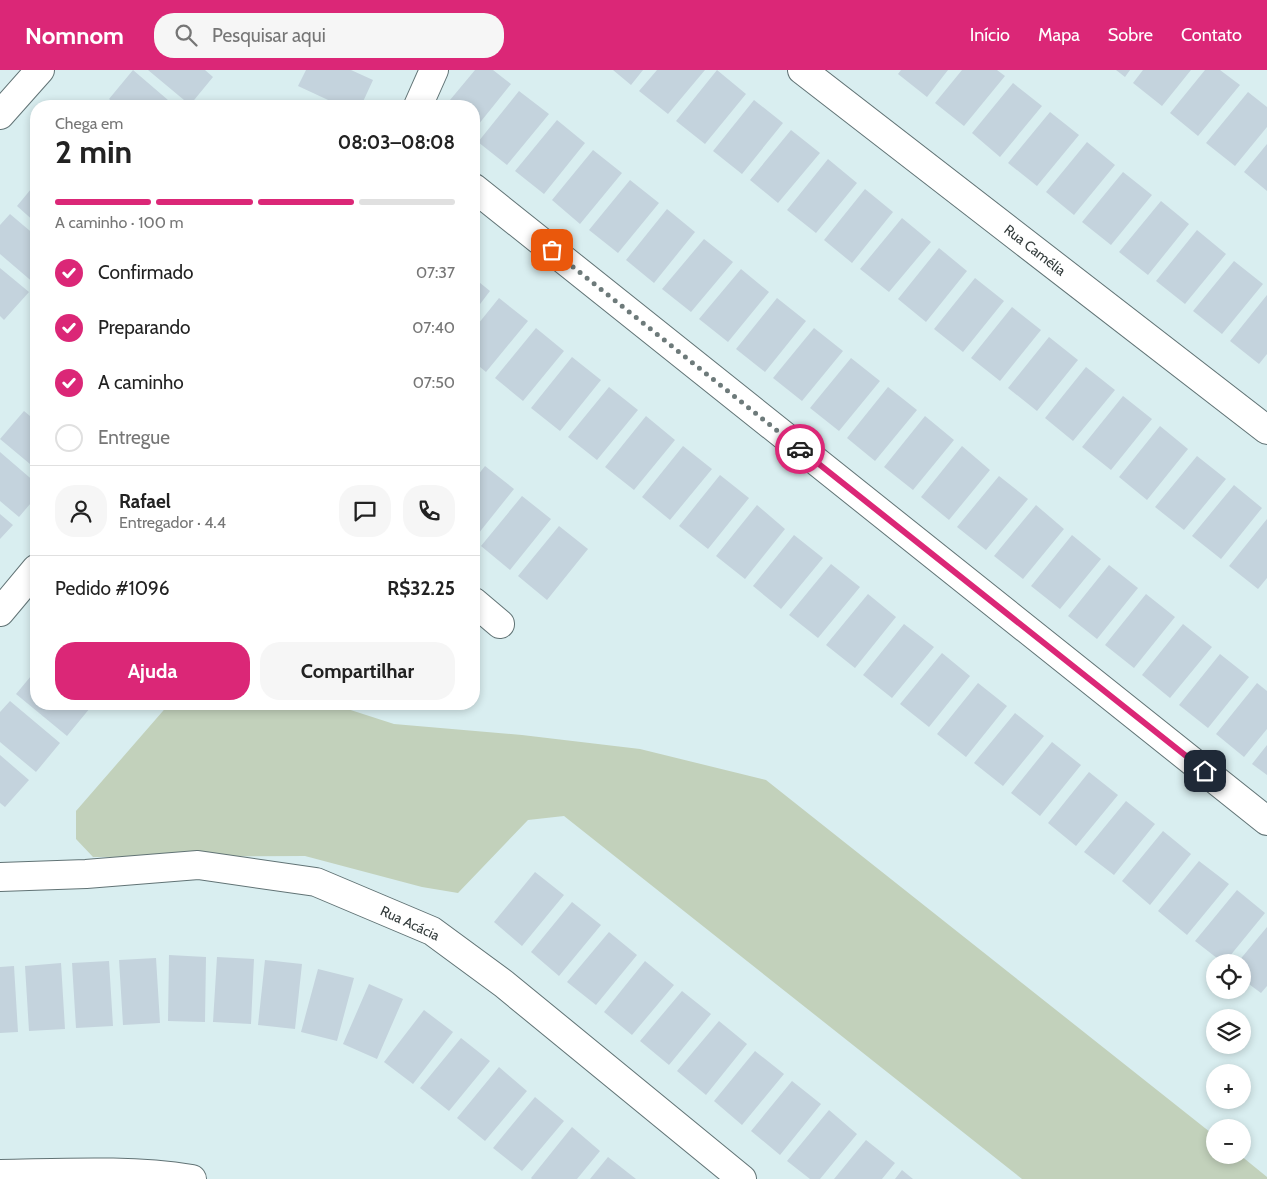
<!DOCTYPE html>
<html lang="pt">
<head>
<meta charset="utf-8">
<style>
  :root { --surface:#fff; --page:#f6f6f6; --text:#222; --muted:#767676; --line:#e0e0e0; --accent:#db2777 }
  body { margin:0; font-family:Cabin,sans-serif; background:var(--page); color:var(--text); height:100vh; display:flex; flex-direction:column; font-size:19px; white-space:nowrap }
  * { box-sizing:border-box; margin:0 }
  p { font-size:16px; color:var(--muted) }
  .icon { flex:none; width:28px; height:28px; fill:none; stroke:currentColor; stroke-width:2; stroke-linecap:round; stroke-linejoin:round }
  .map { position:relative; flex:1; overflow:hidden }
  .panel { position:absolute; left:30px; top:30px; width:450px; height:610px; display:flex; flex-direction:column; background:var(--surface); border-radius:20px; box-shadow:0 2px 8px #0003 }
  .panel>* { flex:none }
  .controls { position:absolute; left:1206px; top:884px; display:grid; gap:10px }
  .controls a { display:grid; place-items:center; width:45px; height:45px; border-radius:50%; background:var(--surface); box-shadow:0 2px 8px #0003; font-size:25px }
  .pin { position:absolute; display:grid; place-items:center; width:42px; height:42px; color:#fff; margin:-21px; border-radius:10px; box-shadow:0 2px 8px #0006 }
  .courier { position:absolute; display:grid; place-items:center; width:50px; height:50px; margin:-25px; border:4px solid #db2777; border-radius:50%; background:#fff; color:#222; box-shadow:0 1px 6px #0007 }
  .head em { font-style:normal; font-weight:800 }
  .head div { display:flex; flex-direction:column-reverse }
  .head { display:flex; align-items:center; justify-content:space-between; height:85px; padding:0 25px }
  h1 { font-size:32px; font-weight:800; line-height:38px }
  .bar { display:grid; grid-template-columns:repeat(4,1fr); gap:8px 5px; align-content:center; height:60px; padding:0 25px }
  .bar i { height:6px; border-radius:4px; background:var(--line) }
  .bar .active { background:var(--accent) }
  .bar p { grid-column:span 4 }
  .line { display:flex; align-items:center; gap:12px; padding:0 25px; border-top:1px solid var(--line) }
  .line div { flex:1 }
  .round { display:grid; place-items:center; flex:none; width:52px; height:52px; border-radius:20px; background:var(--page) }
  ol { padding:0 25px; list-style:none }
  li { display:flex; align-items:center; gap:15px; height:55px }
  li p { margin-inline-start:auto }
  li .icon { padding:5px; border-radius:50%; background:var(--accent); color:#fff; stroke-width:4 }
  li:last-child { color:var(--muted) }
  li i { width:28px; height:28px; border:2px solid var(--line); border-radius:50% }
  .primary-button { display:flex; gap:10px; margin-top:auto; padding:10px 25px }
  .primary-button a { flex:1; height:58px; border-radius:20px; background:var(--accent); color:#fff; font-size:20px; font-weight:800; line-height:58px; text-align:center }
  .primary-button a+a { background:var(--page); color:var(--text) }
  header { display:flex; align-items:center; gap:30px; box-sizing:border-box; height:70px; padding:0 25px; background:var(--accent); color:#fff }
  header strong { font-size:24px }
  nav { display:flex; gap:28px; margin-inline-start:auto; font-size:18px }
  .search { width:350px; height:45px; background:var(--page); display:flex; align-items:center; gap:12px; box-sizing:border-box; padding:0 18px; border-radius:20px; color:var(--muted); font-size:19px }
  .map>svg:first-child { display:block }
  .green { fill:#c2d1bb }
  .building { fill:#c4d3dd }
  .lines { fill:none; stroke-linecap:round; stroke-linejoin:round }
  .minor-casing { stroke:#617375; stroke-width:30 }
  .minor { stroke:#fff; stroke-width:28 }
  .done { stroke:#6d7a7a; stroke-width:5; stroke-dasharray:0 9 }
  .route { stroke:#db2777; stroke-width:6 }
  .labels { text-anchor:middle; stroke-width:5; stroke-linejoin:round; paint-order:stroke }
  .street-label { font-size:14px; fill:#333b3b; stroke:#fff }
</style>
</head>
<body>
<header>
<strong>Nomnom</strong>
<div class="search"><svg class="icon" aria-label="search" viewBox="0 0 24 24"><circle cx="10" cy="10" r="6"/><path d="M15 15l6 6"/></svg>Pesquisar aqui</div>
<nav><a>Início</a><a>Mapa</a><a>Sobre</a><a>Contato</a></nav>
</header>
<div class="map">
<svg width="1267" height="1109" viewBox="0 0 1267 1109">
  <rect width="100%" height="100%" fill="#d9eef0"/>
  <!-- green -->
  <path class="green" d="M169 634H332L394 654 522 665 640 679 766 710 1215 1066V1085H1240L1267 1107V1109H1022L564 746 528 750 458 823 422 817 305 786 93 787 76 769V741Z"/>
  <!-- building -->
  <path class="building" d="M133 0 175 36H118L109 29Z
    M148 0H205L213 7 190 35Z
    M306 0H351L373 10 361 36H341L298 16Z
    M475 0H493L511 14 474 60V36H445Z
    M613 0H643L631 15Z
    M657 0H705L668 44 639 21Z
    M717 0 746 24 705 74 676 51Z
    M901 0H948L927 27 898 4Z
    M962 0H997L1005 6 964 56 935 33Z
    M1116 0H1130L1125 7Z
    M1143 0H1191L1162 36 1133 13Z
    M1205 0H1220L1240 15 1198 66 1170 43Z
    M1013 13 1042 36 1000 87 972 63Z
    M519 21 549 44 507 95 478 72Z
    M1248 22 1267 37V57L1235 96 1206 73Z
    M754 30 783 53 742 104 713 81Z
    M1050 42 1079 65 1037 116 1008 93Z
    M557 50 585 73 544 124 515 101Z
    M791 60 820 83 778 133 750 110Z
    M1087 72 1115 95 1074 145 1046 122Z
    M1267 74V121L1244 102Z
    M593 80 622 103 580 154 552 130Z
    M828 89 857 113 816 163 787 140Z
    M1123 102 1152 125 1111 175 1082 152Z
    M630 110 659 133 618 183 589 160Z
    M36 113V153L17 136Z
    M865 119 893 142 852 193 824 170Z
    M1161 131 1189 154 1148 205 1119 182Z
    M667 139 695 162 654 213 626 190Z
    M10 144 36 166 35 214 0 184V155Z
    M902 148 931 172 889 222 860 199Z
    M1197 160 1226 184 1185 234 1156 211Z
    M704 169 733 192 691 242 662 219Z
    M939 178 967 201 926 252 898 229Z
    M1234 191 1263 214 1222 264 1193 241Z
    M0 198 29 222 4 250 0 246Z
    M741 199 769 222 728 272 699 249Z
    M474 208 490 221 474 242Z
    M975 208 1004 231 963 282 934 259Z
    M1267 225V284L1259 294 1230 271Z
    M499 228 528 251 486 302 474 292V259Z
    M777 228 806 251 765 302 736 279Z
    M1012 237 1041 260 1000 311 971 288Z
    M536 258 564 281 523 331 495 308Z
    M814 258 843 281 802 331 773 308Z
    M1049 267 1078 290 1037 341 1008 318Z
    M572 287 601 310 560 361 531 338Z
    M851 288 880 311 839 361 810 338Z
    M1086 297 1115 320 1073 371 1045 348Z
    M609 317 638 340 597 390 568 367Z
    M888 317 917 340 875 391 847 368Z
    M1123 326 1152 349 1111 400 1082 377Z
    M36 327V338L31 333Z
    M24 341 36 351V399L0 369Z
    M646 346 675 370 634 420 605 397Z
    M925 346 954 370 913 420 884 397Z
    M1160 356 1188 379 1147 430 1119 407Z
    M683 376 712 399 670 450 642 427Z
    M962 376 990 400 949 450 921 427Z
    M0 382 36 413V427L19 447 0 431Z
    M1197 386 1226 409 1184 460 1155 437Z
    M485 396 514 419 474 469V410Z
    M720 405 749 428 708 479 679 456Z
    M999 406 1028 429 986 480 957 457Z
    M1234 415 1262 438 1221 489 1192 466Z
    M522 426 551 449 510 500 481 476Z
    M757 435 785 459 745 509 716 486Z
    M1036 435 1064 459 1023 509 994 486Z
    M0 444 13 455 0 469Z
    M1267 449V508L1258 519 1229 496Z
    M559 456 588 479 547 530 518 506Z
    M794 465 823 488 781 539 753 516Z
    M1072 465 1101 489 1060 539 1031 516Z
    M831 494 860 517 818 568 789 545Z
    M1109 495 1138 518 1097 569 1068 546Z
    M868 524 896 547 855 598 826 575Z
    M1146 524 1175 547 1134 598 1105 575Z
    M904 554 934 577 892 628 863 605Z
    M1183 554 1212 577 1170 628 1142 605Z
    M942 583 970 606 929 657 900 634Z
    M1220 584 1249 607 1208 658 1179 635Z
    M36 600V634H86L90 638 67 666 16 624Z
    M978 613 1007 636 966 687 937 664Z
    M1257 613 1267 621V659L1244 687 1216 664Z
    M10 631 60 673 36 702 0 672V642Z
    M1015 643 1044 666 1003 716 974 693Z
    M1052 672 1081 695 1040 746 1011 723Z
    M1267 675V705L1252 694Z
    M0 685 29 710 5 737 0 733Z
    M1089 702 1118 725 1076 776 1048 753Z
    M1126 731 1155 754 1114 805 1084 782Z
    M1163 761 1191 784 1150 835 1122 811Z
    M1199 791 1229 814 1187 865 1158 841Z
    M535 802 564 825 522 876 494 852Z
    M1237 820 1265 843 1225 892H1222L1195 871Z
    M572 832 601 855 559 906 531 882Z
    M1267 857V916L1261 923 1242 909V892H1238Z
    M609 862 637 885 596 935 567 912Z
    M169 885 206 887 205 952 168 951Z
    M217 887 254 889 251 954 213 952Z
    M156 888 160 953 123 955 119 890Z
    M265 890 302 894 295 959 258 955Z
    M109 891 113 956 76 958 72 893Z
    M645 891 674 915 632 965 604 942Z
    M61 893 65 959 29 961 25 896Z
    M14 896 18 962 0 963V897Z
    M318 899 354 908 337 971 301 962Z
    M369 914 403 929 377 989 343 974Z
    M682 921 711 944 669 995 640 971Z
    M424 940 453 962 413 1014 384 992Z
    M719 951 747 974 706 1025 677 1001Z
    M461 968 490 991 449 1041 420 1018Z
    M755 981 784 1004 742 1055 714 1031Z
    M499 997 527 1021 485 1071 457 1048Z
    M792 1011 821 1034 780 1085 751 1061Z
    M535 1027 564 1051 522 1101 493 1078Z
    M829 1040 857 1064 820 1109H810L787 1091Z
    M572 1057 600 1081 577 1109H532L531 1108Z
    M866 1070 895 1093 882 1109H834Z
    M608 1087 636 1109H590Z
    M902 1100 913 1109H895Z"/>
  <g class="lines">
    <!-- minor casing -->
    <g class="minor-casing">
      <path id="minor" d="M802 0 1267 360
        M418 36 434 0
        M0 45 40 0
        M474 118 1267 751
        M474 532 500 554
        M0 542 36 499
        M0 807 86 804 198 795 316 812 432 861 504 914 742 1109
        M0 1104C64 1103 128 1099 192 1109"/>
    </g>
    <!-- minor -->
    <use href="#minor" class="minor"/>
  </g>
  <g class="lines">
    <!-- done -->
    <path class="done" d="M552 180 800 379"/>
    <!-- route -->
    <path class="route" d="M800 379 1205 701"/>
  </g>
  <g class="labels">
    <!-- street labels -->
    <g class="street-label">
      <text transform="translate(1035 180) rotate(38)" y="5">Rua Camélia</text>
      <text transform="translate(410 853) rotate(25)" y="5">Rua Acácia</text>
    </g>
  </g>
</svg>
<div class="controls">
<a><svg class="icon" aria-label="locate" viewBox="0 0 24 24"><circle cx="12" cy="12" r="6"/><path d="M12 2v4M12 18v4M2 12h4M18 12h4"/></svg></a>
<a><svg class="icon" aria-label="layers" viewBox="0 0 24 24"><path d="M12 4l9 5-9 5-9-5zM3 14l9 5 9-5"/></svg></a>
<a>+</a>
<a>−</a>
</div>
<div class="pin" style="left:552px;top:180px;background:#ea580c"><svg class="icon" aria-label="bag" viewBox="0 0 24 24"><path d="M5 8h14l-1 12H6zM9 8a3 3 0 0 1 6 0"/></svg></div>
<div class="pin" style="left:1205px;top:701px;background:#1f2937"><svg class="icon" aria-label="home" viewBox="0 0 24 24"><path d="M3 11l9-7 9 7M6 9v11h12V9"/></svg></div>
<div class="courier" style="left:800px;top:379px"><svg class="icon" aria-label="car" viewBox="0 0 24 24"><path d="M5 17H2v-5l4-1 3-4h7l3 4 3 1v5h-3M9 17h6M6 11h13"/><circle cx="7" cy="17" r="2"/><circle cx="17" cy="17" r="2"/></svg></div>
<section class="panel">
<div class="head"><div><h1>2 min</h1><p>Chega em</p></div><em>08:03–08:08</em></div>
<div class="bar"><i class="active"></i><i class="active"></i><i class="active"></i><i></i><p>A caminho · 100 m</p></div>
<ol>
<li><svg class="icon" aria-label="check" viewBox="0 0 24 24"><path d="M5 12l5 5 9-10"/></svg>Confirmado<p>07:37</p></li>
<li><svg class="icon" aria-label="check" viewBox="0 0 24 24"><path d="M5 12l5 5 9-10"/></svg>Preparando<p>07:40</p></li>
<li><svg class="icon" aria-label="check" viewBox="0 0 24 24"><path d="M5 12l5 5 9-10"/></svg>A caminho<p>07:50</p></li>
<li><i></i>Entregue</li>
</ol>
<div class="line" style="height:90px"><a class="round"><svg class="icon" aria-label="person" viewBox="0 0 24 24"><circle cx="12" cy="8" r="4"/><path d="M4 21q1-7 8-7t8 7"/></svg></a><div><b>Rafael</b><p>Entregador · 4.4</p></div><a class="round"><svg class="icon" aria-label="chat" viewBox="0 0 24 24"><path d="M4 5h16v11H9l-5 4z"/></svg></a><a class="round"><svg class="icon" aria-label="phone" viewBox="0 0 24 24"><path d="M5 4h4l2 5-3 2q2 4 5 5l2-3 5 2v4C11 20 4 13 5 4z"/></svg></a></div>
<div class="line" style="height:65px"><div>Pedido #1096</div><b>R$32.25</b></div>
<div class="primary-button"><a>Ajuda</a><a>Compartilhar</a></div>
</section>
</div>
</body>
</html>
